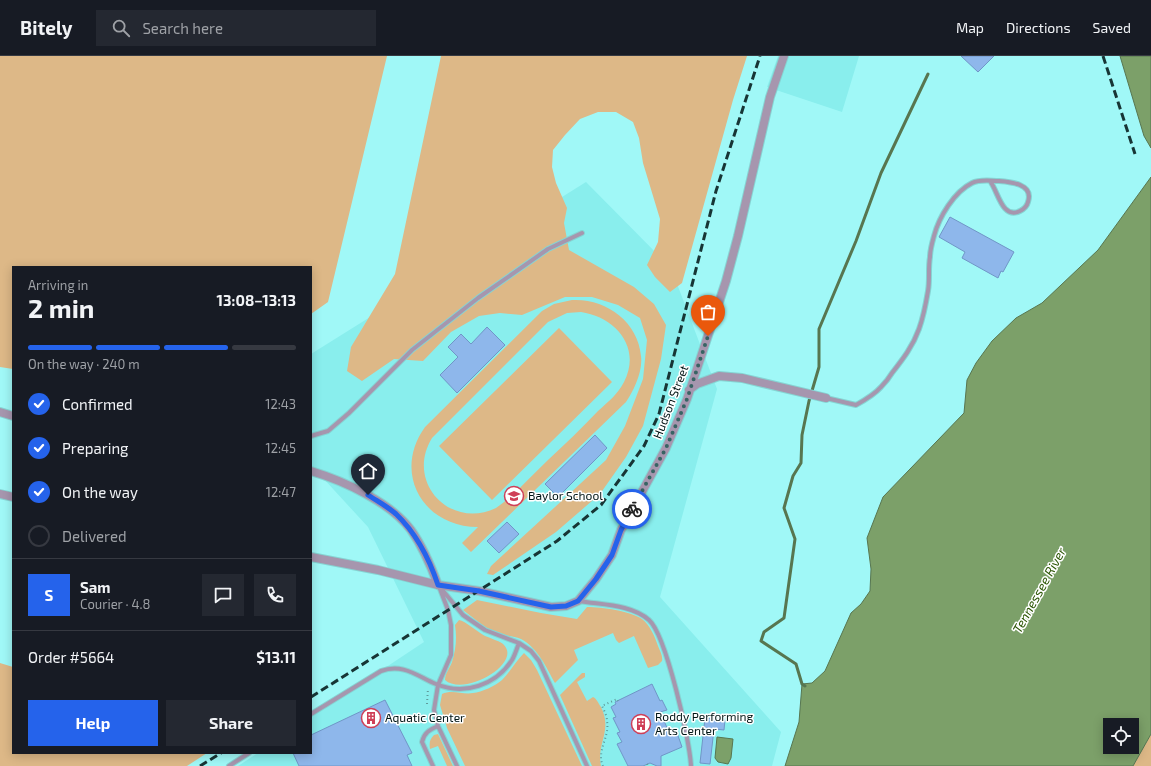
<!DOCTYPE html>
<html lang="en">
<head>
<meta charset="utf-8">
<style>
  :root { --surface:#171b24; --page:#242831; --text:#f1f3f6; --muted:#9ea1a6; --line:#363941; --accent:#2563eb }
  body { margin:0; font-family:"Exo 2",sans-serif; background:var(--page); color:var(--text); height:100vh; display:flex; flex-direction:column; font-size:15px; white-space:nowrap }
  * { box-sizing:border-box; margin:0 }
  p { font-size:13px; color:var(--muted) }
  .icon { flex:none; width:22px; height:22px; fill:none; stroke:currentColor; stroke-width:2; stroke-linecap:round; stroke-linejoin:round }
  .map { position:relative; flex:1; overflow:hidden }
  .details { position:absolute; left:12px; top:210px; width:300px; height:488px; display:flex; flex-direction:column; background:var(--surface); border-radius:0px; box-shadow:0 2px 10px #0003 }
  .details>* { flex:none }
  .fabs { position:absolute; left:1103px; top:662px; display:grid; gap:8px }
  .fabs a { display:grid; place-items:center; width:36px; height:36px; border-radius:0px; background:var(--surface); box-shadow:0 2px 10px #0003; font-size:20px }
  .pin { position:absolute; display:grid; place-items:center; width:34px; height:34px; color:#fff; margin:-41px -17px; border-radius:50% 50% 50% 0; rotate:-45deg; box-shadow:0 0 4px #0007 }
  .pin .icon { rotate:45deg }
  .courier { position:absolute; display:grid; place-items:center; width:40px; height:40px; margin:-20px; border:3px solid #2563eb; border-radius:50%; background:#fff; color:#222; box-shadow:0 1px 5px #0007 }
  .headline em { font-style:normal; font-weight:700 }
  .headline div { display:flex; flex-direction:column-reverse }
  .headline { display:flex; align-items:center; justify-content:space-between; height:68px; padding:0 16px }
  h1 { font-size:26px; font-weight:700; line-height:30px }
  .bar { display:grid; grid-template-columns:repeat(4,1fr); gap:6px 4px; align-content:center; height:48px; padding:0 16px }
  .bar i { height:5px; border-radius:3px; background:var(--line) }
  .bar .current { background:var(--accent) }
  .bar p { grid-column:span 4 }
  .line { display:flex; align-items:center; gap:10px; padding:0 16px; border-top:1px solid var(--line) }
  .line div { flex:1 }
  .round { display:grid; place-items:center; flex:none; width:42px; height:42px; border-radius:0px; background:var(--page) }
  ol { padding:0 16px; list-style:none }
  li { display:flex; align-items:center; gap:12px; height:44px }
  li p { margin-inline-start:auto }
  li .icon { padding:4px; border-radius:50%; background:var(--accent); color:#fff; stroke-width:4 }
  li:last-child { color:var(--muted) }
  li i { width:22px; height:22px; border:2px solid var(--line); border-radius:50% }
  .primary-button { display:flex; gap:8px; margin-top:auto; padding:8px 16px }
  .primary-button a { flex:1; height:46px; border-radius:0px; background:var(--accent); color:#fff; font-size:16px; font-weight:700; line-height:46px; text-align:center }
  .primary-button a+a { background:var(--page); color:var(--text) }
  header { display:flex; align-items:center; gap:24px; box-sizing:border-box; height:56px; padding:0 20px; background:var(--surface); border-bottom:1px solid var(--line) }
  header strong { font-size:19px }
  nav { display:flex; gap:22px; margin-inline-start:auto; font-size:14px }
  .search { width:280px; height:36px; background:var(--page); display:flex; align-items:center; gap:10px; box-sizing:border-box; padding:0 14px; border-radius:0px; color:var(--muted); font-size:15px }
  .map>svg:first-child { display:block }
  .built { fill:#89eeed }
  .green { fill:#ddb887; fill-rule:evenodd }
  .water { fill:#7ca069; stroke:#577650; fill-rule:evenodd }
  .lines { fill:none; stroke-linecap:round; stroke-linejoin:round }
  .stream { stroke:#577650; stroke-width:3 }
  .building { fill:#8eb7eb; stroke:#7096c7 }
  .service-casing { stroke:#86d4d3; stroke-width:6 }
  .minor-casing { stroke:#86d4d3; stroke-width:10 }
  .path { stroke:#5f9b9b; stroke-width:2; stroke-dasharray:1 3; stroke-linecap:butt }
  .service { stroke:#a696ae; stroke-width:4 }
  .minor { stroke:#a696ae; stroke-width:8 }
  .rail { stroke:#173535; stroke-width:3; stroke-dasharray:8 4; stroke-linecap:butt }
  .done { stroke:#386464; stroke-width:4; stroke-dasharray:0 7.2 }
  .route { stroke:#2563eb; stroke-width:5 }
  .labels { text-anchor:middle; stroke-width:3; stroke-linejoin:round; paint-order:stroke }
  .street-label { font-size:12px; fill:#001515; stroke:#fff }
  .poi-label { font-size:12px; fill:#001515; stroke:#fff; text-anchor:start }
  .water-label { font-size:13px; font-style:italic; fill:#295400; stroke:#fff }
</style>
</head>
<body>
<header>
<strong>Bitely</strong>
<div class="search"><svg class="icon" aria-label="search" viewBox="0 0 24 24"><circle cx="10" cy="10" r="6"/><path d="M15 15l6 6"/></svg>Search here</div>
<nav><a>Map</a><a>Directions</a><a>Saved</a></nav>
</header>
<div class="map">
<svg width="1151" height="710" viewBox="0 0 1151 710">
  <rect width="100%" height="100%" fill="#a0f8f7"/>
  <!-- built -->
  <path class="built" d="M778 0H859L842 56 767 31Z
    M586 126 671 212 717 333 660 541 781 676 772 710H238L258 697H311V661L424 586 368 471 311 409V298Z"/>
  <!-- green -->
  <path class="green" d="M0 0H387L328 246 311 258V211H13V313L0 311Z
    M441 0H747L733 44 682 227 670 236 655 221 647 209 658 186 660 163 643 107 639 82 633 66 616 56H598L580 63 565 79 553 94 552 111 556 127 567 152 564 167 569 194 634 231 654 248 666 269 661 303 643 370 626 401 600 438 556 476 493 519 487 518 491 510 606 404 625 370 643 323 647 284 640 262 618 249 592 241H565L522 259 500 257 479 260 451 276 423 305 394 303 362 325 347 315 351 291 395 218Z
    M572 244C605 242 638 265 641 300 643 315 634 334 626 346L471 496 462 487 478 471C423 471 392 417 425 371L542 255 554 248ZM581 256C615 261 642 291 624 326 618 338 608 346 598 355 582 372 565 388 548 404 531 420 515 439 496 452 450 474 405 426 432 382L548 266 567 257Z
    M559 272 612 326 492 444 439 390Z
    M477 544 541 557 577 563 587 551C602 551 630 555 642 563 650 569 655 581 658 590 660 595 663 600 662 605L658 609 648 612 634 580 619 587 616 584 613 577 574 594 578 604 555 627C546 611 538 592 521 583 514 580 507 580 500 578 486 574 474 562 463 554Z
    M459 564C465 565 478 576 485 580 490 582 502 586 504 589 522 608 464 641 445 624 445 617 450 612 452 606 456 593 457 582 455 569Z
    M524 597 531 604 537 614 582 710H465L447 672 440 649 442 638C452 633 463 639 473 637 482 636 495 630 502 624 510 616 516 605 524 597Z
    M0 607 13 611V697H207L187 710H0Z
    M582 617H585V621L577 626 587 645 593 641C597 643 598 647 601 651 613 675 596 687 601 710H592L560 639Z
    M438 678 453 710H447L438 690 430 693C429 686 430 683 434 679Z
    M1151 678V710H1133Z"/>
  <!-- water -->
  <path class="water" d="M1120 0H1151V92L1144 80Z
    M1151 121V678L1133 710H785L799 666 802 628 812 627 825 615 851 557 861 548 870 535 871 513 867 482 883 441 964 357 967 324 976 307 992 285 1016 262 1042 247 1098 194ZM1110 669H1132V691H1110Z
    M717 681 733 683 731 702 728 708 718 706 715 702Z"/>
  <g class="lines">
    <!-- stream -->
    <path class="stream" d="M805 630 802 628 796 608 761 585 764 576 784 562 795 483 784 452 793 420 801 407 802 379 809 345 819 311V273L856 185 881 117 928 18"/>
  </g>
  <!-- building -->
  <path class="building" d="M961 0H994L978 16Z
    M950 161 1014 196 1003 216 1001 215 998 222 962 202 965 196 939 181Z
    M487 271 505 289 457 337 440 319 458 301 448 291 461 278 471 288Z
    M595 379 607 392 558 441 545 428Z
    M507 466 519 478 499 497 487 485Z
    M652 628 660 645 662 644 667 654 660 656 669 676 676 674 682 691 661 700V710H657L650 707 643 710H628L617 688 622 686 617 677 620 676 613 662 616 661 611 651 616 648 615 646Z
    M385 644 412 697 407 699 412 710H299L293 697H311V679Z
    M705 662 725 664 724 674 714 673 710 708 700 707Z"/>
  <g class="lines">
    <!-- service casing -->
    <g class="service-casing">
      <path id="service" d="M826 342 856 349C865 344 874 339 881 331 885 327 889 322 892 317 903 303 913 290 919 273 923 262 926 247 928 235 930 224 928 212 930 201 930 194 932 187 934 180 939 161 954 136 972 127 980 123 990 125 999 125 1011 126 1034 128 1028 146 1027 150 1024 153 1020 155 1002 164 998 135 990 125
        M311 380 328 375 349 357 412 294 478 242 548 193 582 177
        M439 530 463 559 485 574 519 587 531 595 539 605 587 710
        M440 533 448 554 451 569V599L438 629 434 654 438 670 457 710
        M579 545C601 549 631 548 649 564 666 579 690 685 691 710
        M311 658 381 615C403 607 417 620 436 628 464 640 496 629 512 604 515 599 517 592 519 587
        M229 710 249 697
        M433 710 422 686C424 677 429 674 438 670"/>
    </g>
    <!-- minor casing -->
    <g class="minor-casing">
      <path id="minor" d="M689 334 697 328 719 320 742 322 826 342
        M0 356 13 360
        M311 415C344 425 390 446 411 474 423 491 431 510 438 529
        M0 438 13 441
        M311 501 378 514 438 529 479 535 551 551 566 550 578 545 596 523 612 499 621 474 666 392 687 343 726 225 738 180 770 41 784 0"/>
    </g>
    <!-- path -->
    <path class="path" d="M427 648 428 632
      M647 708 648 710
      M603 710C596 695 610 681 607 665 607 660 604 654 602 650L617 643 618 645"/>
    <!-- service -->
    <use href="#service" class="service"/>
    <!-- minor -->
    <use href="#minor" class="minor"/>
    <!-- rail -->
    <path class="rail" d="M1103 0 1135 98
      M311 641 557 485 601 449 644 390 659 358 716 135 760 0
      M200 710 221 697"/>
  </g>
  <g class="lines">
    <!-- done -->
    <path class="done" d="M632 453 666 392 687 343 708 280"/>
    <!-- route -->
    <path class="route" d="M368 439C377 445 388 451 396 458 417 478 429 502 438 529L479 535 551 551 566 550 578 545 596 523 612 499 621 474 632 453"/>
  </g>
  <!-- icons -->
  <defs>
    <g id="school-ring" transform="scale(1)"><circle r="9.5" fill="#fff" stroke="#cf3f58" stroke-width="1.5"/><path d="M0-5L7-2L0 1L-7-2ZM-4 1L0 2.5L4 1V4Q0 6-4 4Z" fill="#cf3f58"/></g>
    <g id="building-ring" transform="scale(1)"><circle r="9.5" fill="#fff" stroke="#cf3f58" stroke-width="1.5"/><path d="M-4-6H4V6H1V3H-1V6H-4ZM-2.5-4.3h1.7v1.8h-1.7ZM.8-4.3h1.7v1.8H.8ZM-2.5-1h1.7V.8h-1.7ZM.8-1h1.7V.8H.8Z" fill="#cf3f58"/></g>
  </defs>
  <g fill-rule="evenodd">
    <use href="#school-ring" x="514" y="440"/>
    <use href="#building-ring" x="371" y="662"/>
    <use href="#building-ring" x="641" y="668"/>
  </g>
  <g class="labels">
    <!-- street labels -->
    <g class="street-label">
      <text transform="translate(671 346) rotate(-69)" y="4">Hudson Street</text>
    </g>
    <!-- poi labels -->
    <g class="poi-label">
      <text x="528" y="444">Baylor School</text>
      <text x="655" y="665">Roddy Performing<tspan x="655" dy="14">Arts Center</tspan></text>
      <text x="385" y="666">Aquatic Center</text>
    </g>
    <!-- water labels -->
    <g class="water-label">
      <text transform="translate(1039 534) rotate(-61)" y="5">Tennessee River</text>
    </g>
  </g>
</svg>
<div class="fabs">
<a><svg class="icon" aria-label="locate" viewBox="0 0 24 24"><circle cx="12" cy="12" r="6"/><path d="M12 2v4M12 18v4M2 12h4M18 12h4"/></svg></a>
</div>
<div class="pin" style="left:708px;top:280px;background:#ea580c"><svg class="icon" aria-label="bag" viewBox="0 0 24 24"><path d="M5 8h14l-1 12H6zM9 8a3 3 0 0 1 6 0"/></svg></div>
<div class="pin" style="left:368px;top:439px;background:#1f2937"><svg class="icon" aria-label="home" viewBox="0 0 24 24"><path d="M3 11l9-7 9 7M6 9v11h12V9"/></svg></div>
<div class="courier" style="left:632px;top:453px"><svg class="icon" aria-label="bike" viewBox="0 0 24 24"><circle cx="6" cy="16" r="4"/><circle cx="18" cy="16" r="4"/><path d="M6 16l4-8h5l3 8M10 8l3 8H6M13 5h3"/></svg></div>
<section class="details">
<div class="headline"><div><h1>2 min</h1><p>Arriving in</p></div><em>13:08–13:13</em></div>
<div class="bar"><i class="current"></i><i class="current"></i><i class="current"></i><i></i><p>On the way · 240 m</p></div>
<ol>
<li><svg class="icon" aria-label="check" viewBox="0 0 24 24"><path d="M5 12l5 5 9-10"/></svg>Confirmed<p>12:43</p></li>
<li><svg class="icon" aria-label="check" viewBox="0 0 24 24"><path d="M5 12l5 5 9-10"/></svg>Preparing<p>12:45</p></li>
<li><svg class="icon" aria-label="check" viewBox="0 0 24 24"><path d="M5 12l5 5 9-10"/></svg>On the way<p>12:47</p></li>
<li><i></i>Delivered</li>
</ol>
<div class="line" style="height:72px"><b class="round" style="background:var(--accent);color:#fff">S</b><div><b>Sam</b><p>Courier · 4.8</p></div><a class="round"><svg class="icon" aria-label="chat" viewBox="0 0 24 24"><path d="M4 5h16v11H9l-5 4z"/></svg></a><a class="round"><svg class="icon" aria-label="phone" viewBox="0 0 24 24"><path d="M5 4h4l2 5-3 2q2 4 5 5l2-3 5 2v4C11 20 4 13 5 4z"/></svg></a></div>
<div class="line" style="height:52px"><div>Order #5664</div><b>$13.11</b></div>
<div class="primary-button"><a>Help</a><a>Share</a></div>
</section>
</div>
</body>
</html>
